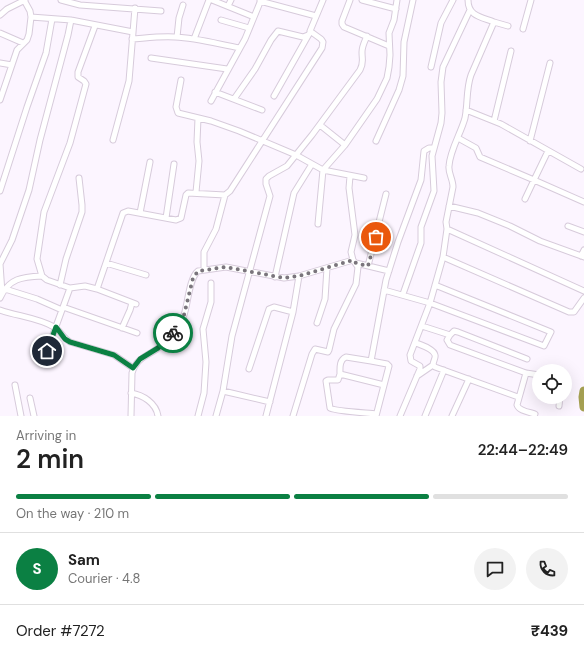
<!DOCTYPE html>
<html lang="en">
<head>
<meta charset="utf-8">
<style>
  :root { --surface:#fff; --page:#f2f2f2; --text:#222; --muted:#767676; --line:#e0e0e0; --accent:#0b8043 }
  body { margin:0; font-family:"DM Sans",sans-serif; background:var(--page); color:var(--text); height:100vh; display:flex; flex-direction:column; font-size:15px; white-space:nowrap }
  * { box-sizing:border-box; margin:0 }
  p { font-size:13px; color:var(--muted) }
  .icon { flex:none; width:22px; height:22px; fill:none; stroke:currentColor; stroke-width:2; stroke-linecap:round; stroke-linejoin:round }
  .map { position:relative; height:416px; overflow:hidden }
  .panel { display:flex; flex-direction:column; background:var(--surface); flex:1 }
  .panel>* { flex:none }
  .fabs { position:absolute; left:532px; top:364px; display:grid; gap:8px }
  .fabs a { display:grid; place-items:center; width:40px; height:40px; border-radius:50%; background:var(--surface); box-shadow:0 4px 16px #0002; font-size:20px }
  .pin { position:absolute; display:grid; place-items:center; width:34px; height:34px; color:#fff; margin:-17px; border:2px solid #fff; border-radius:50%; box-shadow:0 1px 4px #0007 }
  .courier { position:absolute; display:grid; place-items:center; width:40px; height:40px; margin:-20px; border:3px solid #0b8043; border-radius:50%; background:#fff; color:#222; box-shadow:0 1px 5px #0007 }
  .head em { font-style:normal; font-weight:600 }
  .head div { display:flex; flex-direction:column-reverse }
  .head { display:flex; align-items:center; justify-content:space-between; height:68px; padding:0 16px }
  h1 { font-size:26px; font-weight:600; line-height:30px }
  .bar { display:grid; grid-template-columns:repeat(4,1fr); gap:6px 4px; align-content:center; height:48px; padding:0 16px }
  .bar i { height:5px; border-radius:3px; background:var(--line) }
  .bar .on { background:var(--accent) }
  .bar p { grid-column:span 4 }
  .line { display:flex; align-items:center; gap:10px; padding:0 16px; border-top:1px solid var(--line) }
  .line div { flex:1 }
  .round { display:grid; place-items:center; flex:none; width:42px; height:42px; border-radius:21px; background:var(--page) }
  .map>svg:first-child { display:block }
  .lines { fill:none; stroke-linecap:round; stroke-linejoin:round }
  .river { stroke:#a5a052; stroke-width:9 }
  .street-casing { stroke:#d7cbdb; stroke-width:7 }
  .street { stroke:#fff; stroke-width:5 }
  .done { stroke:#7a757c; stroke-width:4; stroke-dasharray:0 7.2 }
  .route { stroke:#0b8043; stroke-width:5 }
</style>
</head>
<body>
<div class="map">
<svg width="584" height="416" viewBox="0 0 584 416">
  <rect width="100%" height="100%" fill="#fcf5ff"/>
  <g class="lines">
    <!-- river -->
    <path class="river" d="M584 391 583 397 584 407"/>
    <!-- street casing -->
    <g class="street-casing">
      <path id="street" d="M61 0 80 5 161 11
        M212 0 254 17
        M350 0 342 21V24L344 27 389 46
        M362 0 396 9
        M260 1 316 16
        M228 6 231 0
        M0 15 7 9 25 0
        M31 17 71 20 133 32
        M221 20 249 28
        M494 22 508 26
        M95 26 78 72V77L84 81 86 84 70 143 44 212 37 259 42 276 47 280 70 288 85 286 97 289 136 304
        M523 29 531 0
        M0 33 23 43
        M177 37 179 18 183 5
        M132 39C146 38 161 36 175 37 197 38 218 44 240 48L245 39 261 0
        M194 39 209 0
        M151 58 227 69
        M0 63 12 65
        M431 67 441 23 453 0
        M181 80 176 107 178 113 211 121 239 131 296 155 323 170 364 178
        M215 92 262 110
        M274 96 309 34
        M234 99 255 69 271 40 278 31 303 37 308 35
        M0 100 17 50 27 40 29 34 31 17 30 11 24 0
        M211 101 240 48
        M466 110 501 124 581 169
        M494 121 511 51
        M320 125 345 145
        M458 138 476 148 480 157 534 180 548 151
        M113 140 129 81 135 8
        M376 141 399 90 403 76 404 42 413 0
        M530 141 550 63
        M0 191 27 107 46 53 52 19
        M196 192 199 161 197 142 198 118
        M525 199 534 180 584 202
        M449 206 478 213 510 226 540 241 584 257
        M140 213 150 162
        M166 218 174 164
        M318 224 323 170 345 145 377 99 387 78 389 67 390 55 389 33 394 20 397 0
        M568 226 584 232
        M447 229 584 291
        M581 256 584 250
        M443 257 569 312H574L584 298
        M106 263 146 275
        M356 263 389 271
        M368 266 386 194
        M204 270V252L216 229 225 195
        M275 277 294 193 312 164
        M60 285 66 259 82 212V205L79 178
        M435 285 551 332 544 346 430 303 443 257 447 229 446 222 453 187C453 179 448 173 449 166 450 150 461 133 465 118 468 103 466 89 471 75L494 22C481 17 468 16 468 0
        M5 289 37 299 62 310
        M97 289 123 213 128 211 176 220 181 218 186 195 188 193 225 195 230 191 322 48 323 42 321 39 310 31 323 0
        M384 290 430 303 410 355 411 361 420 366V369L400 416
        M2 293 0 264 12 240 29 190 40 140 68 35 71 20
        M403 294 421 243V227L434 191 432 156 441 123 442 113 441 82 443 67 470 10
        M0 298C9 278 22 277 42 276
        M63 307 137 333
        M0 310C17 316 39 318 54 327 60 330 63 338 70 342L114 355 133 368
        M317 323 325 299 327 268
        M422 326 450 335 447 340 450 345 526 373 539 375
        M122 328 130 310 132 303
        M450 335 454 331 458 332 527 359
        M416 343C421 345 434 349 435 355 436 358 433 361 433 365L435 367 518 397
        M47 351 70 288
        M371 361 346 357C339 360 340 368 340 374L384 385
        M249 369 269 309 274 307 293 312
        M526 373 517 405C519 411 529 412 535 414
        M340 374 338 380H328L326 381 330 408C333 411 368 413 376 414
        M417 376 433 365
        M15 385 21 416
        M223 391 270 402
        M131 393C143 395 156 403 158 416
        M30 398 34 416
        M559 406 560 397
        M131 416 132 373C136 359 146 356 157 349 168 341 180 328 184 315 188 304 189 278 198 271L226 267 284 278 299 276 353 260
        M198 416 204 393 206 362 203 329 211 302V283
        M216 416 223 391 232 336 270 196 266 184V179L269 176 287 166 312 135 360 70C364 63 362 60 362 52 362 46 365 41 367 36
        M266 416 293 312 299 276
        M293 416 312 354 315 349 328 352 329 350 334 329 356 284 358 267 353 260 351 252 355 235 349 188 350 176
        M376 416 389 366 387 364 371 361 386 280 398 242 421 180 424 151 429 148H433
        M425 416 444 370
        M452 416 469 379"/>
    </g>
    <!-- street -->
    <use href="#street" class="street"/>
  </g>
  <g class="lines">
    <!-- done -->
    <path class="done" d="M173 333 184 315 193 278 198 271 226 267 284 278 299 276 353 260 356 263 368 266 376 237"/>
    <!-- route -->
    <path class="route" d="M47 351 56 327 65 339 70 342 114 355 133 368 140 359 158 348 173 333"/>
  </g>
</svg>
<div class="fabs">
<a><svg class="icon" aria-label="locate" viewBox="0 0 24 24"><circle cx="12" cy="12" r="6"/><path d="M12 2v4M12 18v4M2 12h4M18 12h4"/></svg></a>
</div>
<div class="pin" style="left:376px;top:237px;background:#ea580c"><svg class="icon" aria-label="bag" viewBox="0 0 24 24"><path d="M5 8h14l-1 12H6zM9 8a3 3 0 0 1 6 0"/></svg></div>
<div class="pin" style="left:47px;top:351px;background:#1f2937"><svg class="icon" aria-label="home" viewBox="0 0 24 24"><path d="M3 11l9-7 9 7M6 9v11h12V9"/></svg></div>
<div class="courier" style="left:173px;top:333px"><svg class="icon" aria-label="bike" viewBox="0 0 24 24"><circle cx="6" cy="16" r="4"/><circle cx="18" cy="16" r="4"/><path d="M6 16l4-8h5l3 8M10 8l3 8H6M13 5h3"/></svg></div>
</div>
<section class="panel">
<div class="head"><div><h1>2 min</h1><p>Arriving in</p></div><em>22:44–22:49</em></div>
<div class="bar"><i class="on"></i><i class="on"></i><i class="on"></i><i></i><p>On the way · 210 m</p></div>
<div class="line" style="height:72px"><b class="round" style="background:var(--accent);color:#fff">S</b><div><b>Sam</b><p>Courier · 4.8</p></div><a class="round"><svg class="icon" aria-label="chat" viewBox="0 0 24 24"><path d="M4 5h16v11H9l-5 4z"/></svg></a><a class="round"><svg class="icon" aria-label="phone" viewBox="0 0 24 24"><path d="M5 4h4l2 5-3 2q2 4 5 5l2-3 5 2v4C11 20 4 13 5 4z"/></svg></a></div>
<div class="line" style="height:52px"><div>Order #7272</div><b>₹439</b></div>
</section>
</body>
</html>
